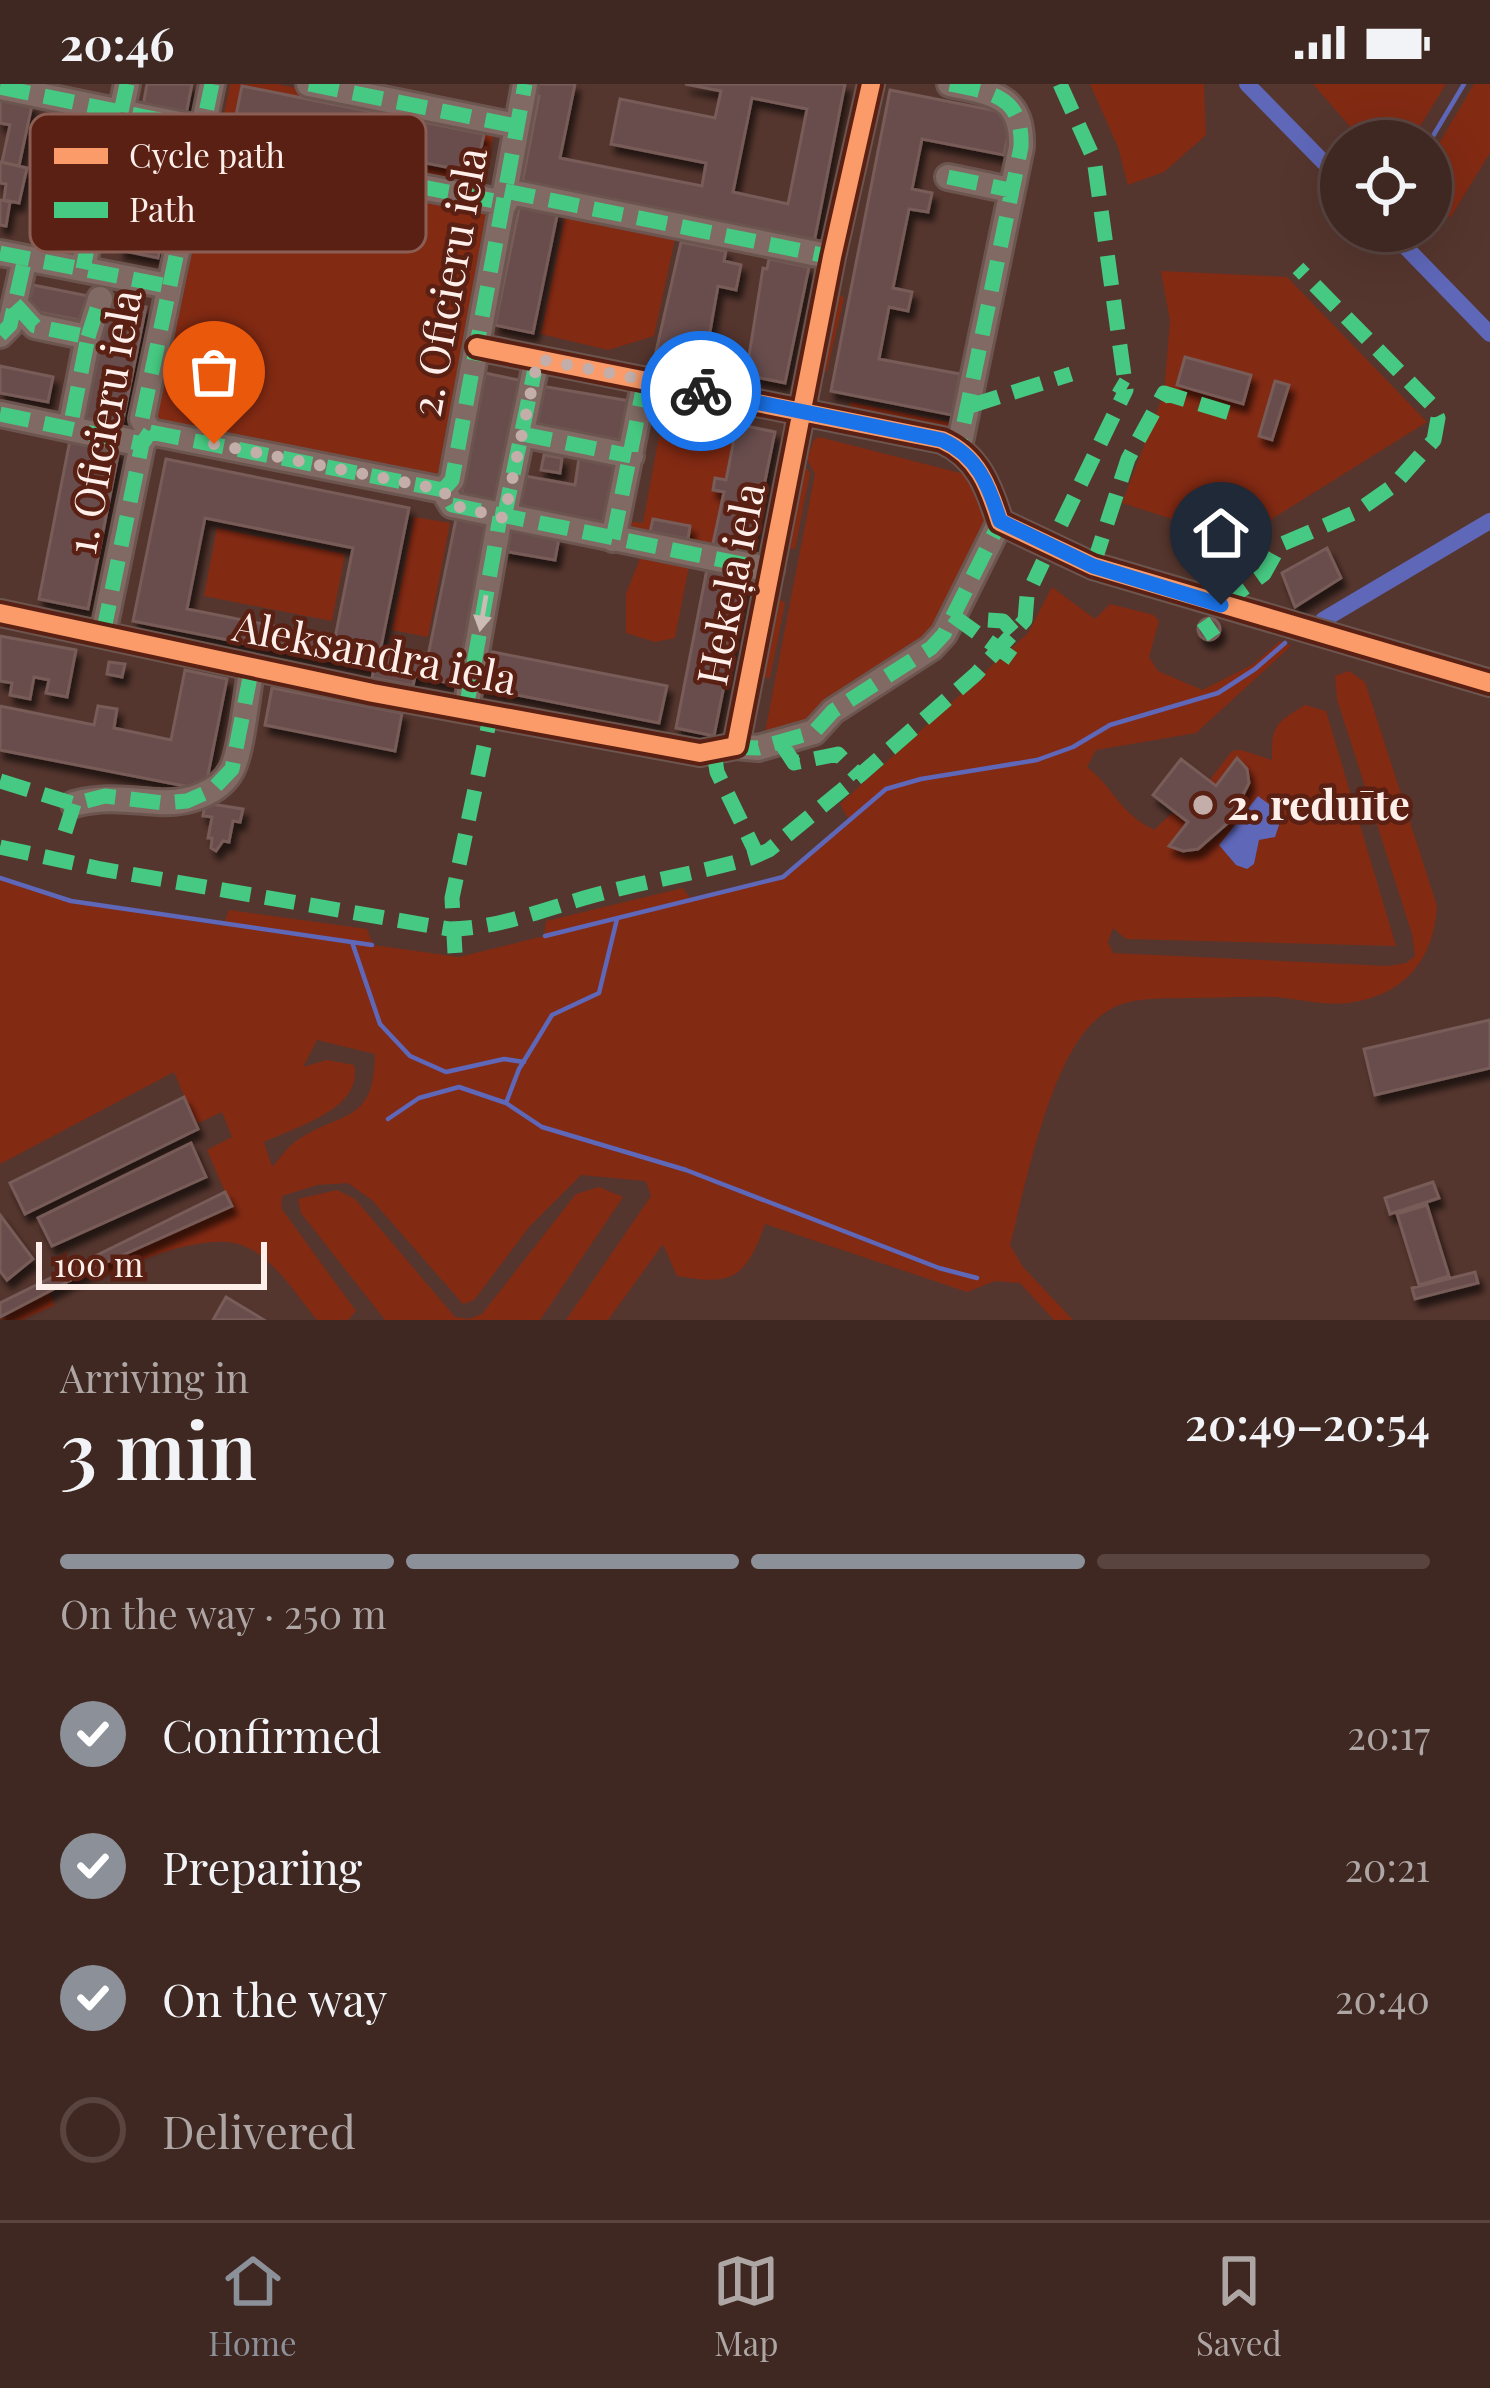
<!DOCTYPE html>
<html lang="en">
<head>
<meta charset="utf-8">
<style>
  :root { --surface:#402822; --page:#47302a; --text:#f1f3f6; --muted:#aea6a5; --line:#594440; --accent:#8c9099 }
  body { margin:0; font-family:"Playfair Display",serif; background:var(--page); color:var(--text); height:100vh; display:flex; flex-direction:column; font-size:45px; white-space:nowrap }
  * { box-sizing:border-box; margin:0 }
  p { font-size:39px; color:var(--muted) }
  .icon { flex:none; width:66px; height:66px; fill:none; stroke:currentColor; stroke-width:2; stroke-linecap:round; stroke-linejoin:round }
  .map { position:relative; height:1236px; overflow:hidden }
  .side { display:flex; flex-direction:column; background:var(--surface); flex:1 }
  .side>* { flex:none }
  .controls { position:absolute; left:1320px; top:36px; display:grid; gap:24px }
  .controls a { display:grid; place-items:center; width:132px; height:132px; border-radius:50%; background:var(--surface); box-shadow:0 12px 48px #0002,0 0 0 3px var(--line); font-size:60px }
  .scale { position:absolute; left:36px; bottom:30px; width:231px; box-sizing:border-box; padding-left:12px; border:6px solid #feefeb; border-top:0; font-size:33px; line-height:42px; white-space:nowrap; color:#feefeb; -webkit-text-stroke:9px #592013; paint-order:stroke }
  .pin { position:absolute; display:grid; place-items:center; width:102px; height:102px; color:#fff; margin:-123px -51px; border-radius:50% 50% 50% 0; rotate:-45deg; box-shadow:0 0 12px #0007 }
  .pin .icon { rotate:45deg }
  .courier { position:absolute; display:grid; place-items:center; width:120px; height:120px; margin:-60px; border:9px solid #1a73e8; border-radius:50%; background:#fff; color:#222; box-shadow:0 3px 15px #0007 }
  .headline em { font-style:normal; font-weight:600 }
  .headline div { display:flex; flex-direction:column-reverse }
  .headline { display:flex; align-items:center; justify-content:space-between; height:204px; padding:0 60px }
  h1 { font-size:78px; font-weight:600; line-height:90px }
  .bar { display:grid; grid-template-columns:repeat(4,1fr); gap:18px 12px; align-content:center; height:144px; padding:0 60px }
  .bar i { height:15px; border-radius:9px; background:var(--line) }
  .bar .on { background:var(--accent) }
  .bar p { grid-column:span 4 }
  ol { padding:0 60px; list-style:none }
  li { display:flex; align-items:center; gap:36px; height:132px }
  li p { margin-inline-start:auto }
  li .icon { padding:12px; border-radius:50%; background:var(--accent); color:#fff; stroke-width:4 }
  li:last-child { color:var(--muted) }
  li i { width:66px; height:66px; border:6px solid var(--line); border-radius:50% }
  .status { display:flex; justify-content:space-between; align-items:center; height:84px; padding:0 60px; background:var(--surface); direction:ltr }
  .status svg { height:33px; fill:currentColor }
  .dock { display:flex; justify-content:space-around; align-items:center; height:168px; border-top:3px solid var(--line); background:var(--surface); font-size:33px; color:var(--muted) }
  .dock a { display:grid; justify-items:center; gap:6px }
  .dock .on { color:var(--accent) }
  .map>svg:first-child { display:block }
  .green { fill:#832a13; fill-rule:evenodd }
  .water { fill:#5e67b8 }
  .lines { fill:none; stroke-linecap:round; stroke-linejoin:round }
  .stream { stroke:#5e67b8; stroke-width:4.5 }
  .canal { stroke:#5e67b8; stroke-width:16 }
  .building { fill:#694e4d; stroke:#775b59; stroke-width:3; fill-rule:evenodd; filter:url(#shadow) }
  .minor-casing { stroke:#6b554e; stroke-width:30 }
  .minor { stroke:#816a64; stroke-width:24 }
  .quiet { stroke:#46c982; stroke-width:15; stroke-dasharray:30 15; stroke-linecap:butt }
  .cycleway-casing { stroke:#592013; stroke-width:26 }
  .cycleway { stroke:#fa9b69; stroke-width:18 }
  .oneway { fill:#ccbab5 }
  .done { stroke:#c3aea9; stroke-width:12; stroke-dasharray:0 21.6 }
  .route { stroke:#1a73e8; stroke-width:15 }
  .poi-dot { fill:#c3aea9; stroke:#592013; stroke-width:4.5 }
  .labels { text-anchor:middle; stroke-width:9; stroke-linejoin:round; paint-order:stroke }
  .street-label { font-size:42px; fill:#feefeb; stroke:#592013 }
  .poi-label { font-size:42px; font-weight:bold; fill:#feefeb; stroke:#592013; text-anchor:start }
  .key { fill:#592013; stroke:#8a5e54; stroke-width:3 }
  .key-label { font-size:33px; fill:#feefeb }
</style>
</head>
<body>
<div class="status"><b>20:46</b><svg viewBox="0 0 49 12"><path d="M0 12V9h3v3zM5 12V6h3v6zM10 12V3h3v9zM15 12V0h3v12zM26 1h20v11H26zM47 4h2v5h-2z"/></svg></div>
<div class="map">
<svg width="1490" height="1236" viewBox="0 0 1490 1236">
  <defs>
    <filter id="shadow"><feDropShadow dx="4.5" dy="8" stdDeviation="3" flood-color="#0009"/></filter>
  </defs>
  <rect width="100%" height="100%" fill="#55362e"/>
  <!-- green -->
  <path class="green" d="M230 0H277L301 5 299 13 242 2 233 44 325 63 324 71 308 68V63L296 61 295 66 223 51 221 46Z
    M1090 0H1204L1206 51 1164 88 1128 101 1118 63Z
    M1313 0H1446L1411 57H1387L1370 37 1353 46Z
    M1474 0H1490V69L1450 134 1431 109V73Z
    M418 28 495 45 483 102 384 84 386 73 476 91 483 51 417 37Z
    M206 72 484 125 492 130 449 387 438 393 160 341 152 327Z
    M565 132 675 155 654 252 608 266 541 250Z
    M1161 187 1287 193 1427 338 1238 456 1122 419 1164 309 1170 237ZM1184 273H1185L1250 291 1177 301ZM1275 298 1288 302 1272 355 1259 351Z
    M837 208 844 214 827 287 821 286Z
    M851 318 958 340 951 347 847 327Z
    M664 326 736 340 725 395 714 394 712 407 723 409 712 463 690 458V441L655 434 649 449 626 445 627 437 643 439Z
    M819 353 968 391 985 436 984 448 929 555 812 642 763 659 815 390 807 375 814 356Z
    M803 379 810 389 795 465 785 464Z
    M1490 428V444L1337 532 1332 530 1337 519Z
    M414 433 450 439 428 553 392 546Z
    M217 444 345 470 332 537 204 512Z
    M641 472 689 482 675 554 655 558 626 549V510Z
    M1052 503 1095 535 1110 520 1154 531 1159 537 1149 573 1158 587 1202 606 1252 581 1280 557 1291 562 1196 649 1096 666 1087 683C1117 707 1116 726 1154 746L1174 727 1188 738 1169 762C1208 781 1247 726 1249 691L1237 674 1216 702 1209 697 1232 667 1241 666 1272 676C1271 641 1276 639 1305 621L1326 627 1396 862 1126 855 1113 844 1108 858 1113 869 1388 882 1406 879 1415 872 1412 850 1337 615 1335 592 1349 587 1365 598 1437 822C1434 876 1404 912 1348 919 1325 922 1299 915 1275 913 1245 912 1214 914 1184 914 1151 915 1124 912 1098 934 1050 973 1026 1101 1010 1161L1023 1183 1073 1236H1054L1020 1199 995 1197 967 1208 765 1140C746 1194 733 1202 677 1192L663 1160 608 1236H566L651 1112 646 1097 581 1091 530 1142 474 1216 463 1220 372 1116 348 1099 317 1101 282 1112 281 1124 356 1227 348 1236H317C297 1212 274 1174 244 1162 207 1146 132 1179 98 1195L94 1184 231 1122 207 1066 232 1053 222 1028 196 1040 174 988 0 1080V794L71 817 223 842 229 826 367 845 373 861 459 873 544 852 546 837 683 804 692 817 783 793 849 736 840 720 1028 549ZM1258 712 1259 756 1254 780 1236 781 1220 761ZM317 956 375 970C374 1039 345 1026 299 1055 289 1061 280 1074 272 1083L264 1058C295 1043 364 1025 354 981L327 976 303 983Z
    M776 513 785 519 770 594 760 593Z
    M599 1103 623 1113 540 1236H385L301 1129 298 1115 337 1106 355 1115 455 1233 469 1235 482 1230 576 1110Z
    M49 1207 55 1221 22 1236H0Z"/>
  <!-- water -->
  <path class="water" d="M1258 712 1270 721 1279 741 1275 753 1259 756 1254 780 1247 785 1236 781 1219 761Z"/>
  <g class="lines">
    <!-- stream -->
    <path class="stream" d="M1430 57 1464 0
      M0 794 71 817 372 861
      M545 852 783 793 886 705 921 695 1037 676 1073 663 1110 641 1218 609 1255 585 1285 559
      M352 858 380 940 410 972 446 988 504 975 524 978
      M506 1019 519 985 552 931 599 909 617 835
      M388 1035 419 1014 459 1003 506 1019 542 1043 686 1086 939 1184 977 1194"/>
    <!-- canal -->
    <path class="canal" d="M1247 0 1341 96
      M1390 147 1490 250
      M1323 536 1490 437"/>
  </g>
  <!-- building -->
  <path class="building" d="M147 0H192L186 31 143 22Z
    M537 0H575L560 74 702 102 706 79 611 60 620 15 715 34 721 7 685 0H845L814 159 522 100 539 12 535 11ZM752 14 807 25 788 120 733 108Z
    M242 2 484 50 476 89 234 41Z
    M890 6 1012 30 1004 71 922 55 912 105 932 109 928 128 909 125 893 204 912 208 908 227 889 223 879 275 960 290 952 331 831 307Z
    M0 15 32 21 19 82 2 78 10 41 0 39Z
    M145 45 183 53 158 174 120 166Z
    M0 78 27 84 19 119 4 116 6 100 0 99Z
    M0 116 10 118 6 142 0 141Z
    M520 120 558 127 533 249 495 241Z
    M681 158 726 167 724 177 741 181 736 206 718 202 704 282 655 272Z
    M769 175 809 183 785 299 745 291 747 283 742 282 744 271 749 272 763 184 767 185Z
    M33 201 88 212 83 237 28 226 26 210 31 211Z
    M110 216 146 223 121 346 84 339Z
    M1185 273 1251 291 1243 320 1177 301Z
    M0 282 53 293 48 318 0 309Z
    M485 289 523 297 498 421 461 413Z
    M1275 297 1289 301 1272 356 1259 352Z
    M541 302 630 317 621 367 533 344Z
    M737 340 775 348 750 471 712 464 724 408 713 406 715 394 726 396Z
    M70 356 119 366 88 525 39 515Z
    M544 371 562 374 560 389 541 386Z
    M579 374 618 381 607 443 519 427 525 392 575 401Z
    M166 375 409 424 381 563 428 572 456 435 491 442 459 601 415 592 413 602 372 594 374 585 133 537ZM205 434 353 464 335 554 187 525Z
    M653 435 690 442 688 455 650 448Z
    M507 444 559 454 555 476 503 467Z
    M1327 464 1341 494 1295 523 1282 489Z
    M707 485 746 492 714 652 676 644Z
    M1198 545a11 11 0 1 1 22 0a11 11 0 1 1-22 0Z
    M0 552 76 566 67 613 46 609 49 596 34 593 30 615 10 611 12 599 0 597Z
    M483 566 667 602 659 639 476 603Z
    M109 578 125 580 122 593 107 590Z
    M185 586 227 595 205 706 0 666V622L94 641 98 622 117 625 114 644 171 656Z
    M272 604 402 629 395 667 265 641Z
    M1237 674 1247 685 1249 699 1230 737 1198 765 1183 767 1169 762 1188 738 1153 711 1181 675 1216 702Z
    M205 719 243 725 240 738 233 737 229 758 223 757 216 767 211 764 212 754H208L212 733 203 732Z
    M1490 936V984L1375 1011 1364 965Z
    M184 1013 198 1045 25 1130 10 1099Z
    M191 1059 206 1093 52 1162 38 1134Z
    M1433 1098 1439 1114 1390 1130 1385 1114Z
    M225 1108 232 1122 94 1184 0 1233V1219Z
    M1427 1121 1449 1192 1419 1201 1397 1130Z
    M0 1131 33 1175 7 1196 0 1187Z
    M1475 1188 1478 1199 1415 1215 1412 1204Z
    M226 1213 264 1236H213Z"/>
  <g class="lines">
    <!-- minor casing -->
    <g class="minor-casing">
      <path id="minor" d="M309 0 516 42
        M950 0C993 9 1023 12 1021 63L959 363
        M0 3 203 45
        M121 28 127 0
        M198 60 505 119
        M948 93 1010 106
        M505 107 832 173
        M0 169 168 202
        M83 185 114 27
        M15 220 35 242 88 253 70 344
        M0 251 10 241 25 174
        M88 253 100 215
        M477 263 942 356C978 372 989 403 1000 438L1093 482 1490 599
        M0 330 142 360
        M150 348 443 406 452 421 771 486
        M522 350 631 372
        M443 406 452 396 525 0
        M504 434 537 275
        M613 455 645 296
        M0 529 373 609 700 669 736 662 758 664 814 648 833 627 931 564 944 550 1000 438
        M103 550 142 360 150 348 142 335 212 0
        M466 625 500 433
        M736 662 832 173 871 0
        M74 720C104 712 127 716 158 718 184 720 219 711 232 685 242 666 247 607 252 583"/>
    </g>
    <!-- minor -->
    <use href="#minor" class="minor"/>
    <!-- quiet -->
    <path class="quiet" d="M309 0 516 42
      M950 0C993 9 1023 12 1021 63L959 363
      M1060 0 1094 75 1126 306 1116 300
      M0 3 203 45
      M121 28 127 0
      M198 60 505 119
      M948 93 1010 106
      M505 107 832 173
      M0 169 168 202
      M83 185 114 27
      M15 220 35 242 88 253 70 344
      M0 251 10 241 25 174
      M88 253 100 215
      M970 322 1071 290
      M0 330 142 360
      M150 348 443 406 452 421 771 486
      M522 350 631 372
      M443 406 452 396 525 0
      M504 434 537 275
      M1061 440 1126 306
      M613 455 645 296
      M1093 482 1128 375 1164 309 1236 331
      M1221 521 1264 490 1280 461 1356 428 1393 402 1434 356 1438 334 1431 320 1298 184
      M952 531 1016 577
      M988 536 1003 537 1013 548
      M1203 537 1214 553
      M103 550 142 360 150 348 142 335 212 0
      M466 625 500 433
      M781 659 794 679 838 670 859 692
      M729 663 758 664 814 648 833 627 931 564 944 550 1000 438
      M714 668 717 688 760 777
      M0 697 74 720 105 712 163 719 187 717 212 706 232 685 252 583
      M65 748 74 720
      M0 763 101 785 449 845C498 845 547 824 595 811 646 797 699 789 751 774L769 766 859 692 976 590 1025 536 1027 512 1043 478
      M455 869 452 814 491 629"/>
    <!-- cycleway casing -->
    <g class="cycleway-casing">
      <path id="cycleway" d="M477 263 942 356C978 372 989 403 1000 438L1093 482 1490 599
        M0 529 373 609 700 669 736 662 832 173 871 0"/>
    </g>
    <!-- cycleway -->
    <use href="#cycleway" class="cycleway"/>
  </g>
  <!-- one-way arrows -->
  <defs><path id="oneway-solid" d="M-6-.8H1V-3.2L6.5 0L1 3.2V.8H-6Z" transform="scale(3)"/></defs>
  <use class="oneway" href="#oneway-solid" transform="translate(483 529) rotate(100)"/>
  <g class="lines">
    <!-- done -->
    <path class="done" d="M214 360 443 406 452 421 504 434 538 275 701 307"/>
    <!-- route -->
    <path class="route" d="M701 307 942 356C978 372 989 402 1000 437L1093 482 1221 521"/>
  </g>
  <!-- markers -->
  <circle class="poi-dot" cx="1203" cy="721" r="12"/>
  <g class="labels">
    <!-- street labels -->
    <g class="street-label">
      <text transform="translate(449 198) rotate(-80)" y="15">2. Oficieru iela</text>
      <text transform="translate(104 338) rotate(-80)" y="15">1. Oficieru iela</text>
      <text transform="translate(731 500) rotate(-79)" y="15">Hekeļa iela</text>
      <text transform="translate(375 569) rotate(11)" y="15">Aleksandra iela</text>
    </g>
    <!-- poi labels -->
    <g class="poi-label">
      <text x="1227" y="736">2. reduīte</text>
    </g>
  </g>
  <!-- legend -->
  <rect x="30" y="30" width="396" height="138" rx="18" class="key"/>
  <rect x="54" y="64" width="54" height="16" fill="#fa9b69"/>
  <rect x="54" y="118" width="54" height="16" fill="#46c982"/>
  <g class="key-label">
    <text x="129" y="84">Cycle path</text>
    <text x="129" y="138">Path</text>
  </g>
</svg>
<div class="controls">
<a><svg class="icon" aria-label="locate" viewBox="0 0 24 24"><circle cx="12" cy="12" r="6"/><path d="M12 2v4M12 18v4M2 12h4M18 12h4"/></svg></a>
</div>
<div class="scale">100 m</div>
<div class="pin" style="left:214px;top:360px;background:#ea580c"><svg class="icon" aria-label="bag" viewBox="0 0 24 24"><path d="M5 8h14l-1 12H6zM9 8a3 3 0 0 1 6 0"/></svg></div>
<div class="pin" style="left:1221px;top:521px;background:#1f2937"><svg class="icon" aria-label="home" viewBox="0 0 24 24"><path d="M3 11l9-7 9 7M6 9v11h12V9"/></svg></div>
<div class="courier" style="left:701px;top:307px"><svg class="icon" aria-label="bike" viewBox="0 0 24 24"><circle cx="6" cy="16" r="4"/><circle cx="18" cy="16" r="4"/><path d="M6 16l4-8h5l3 8M10 8l3 8H6M13 5h3"/></svg></div>
</div>
<section class="side">
<div class="headline"><div><h1>3 min</h1><p>Arriving in</p></div><em>20:49–20:54</em></div>
<div class="bar"><i class="on"></i><i class="on"></i><i class="on"></i><i></i><p>On the way · 250 m</p></div>
<ol>
<li><svg class="icon" aria-label="check" viewBox="0 0 24 24"><path d="M5 12l5 5 9-10"/></svg>Confirmed<p>20:17</p></li>
<li><svg class="icon" aria-label="check" viewBox="0 0 24 24"><path d="M5 12l5 5 9-10"/></svg>Preparing<p>20:21</p></li>
<li><svg class="icon" aria-label="check" viewBox="0 0 24 24"><path d="M5 12l5 5 9-10"/></svg>On the way<p>20:40</p></li>
<li><i></i>Delivered</li>
</ol>
</section>
<nav class="dock">
<a class="on"><svg class="icon" aria-label="home" viewBox="0 0 24 24"><path d="M3 11l9-7 9 7M6 9v11h12V9"/></svg>Home</a>
<a><svg class="icon" aria-label="map" viewBox="0 0 24 24"><path d="M3 6l6-2 6 2 6-2v14l-6 2-6-2-6 2zM9 4v14M15 6v14"/></svg>Map</a>
<a><svg class="icon" aria-label="saved" viewBox="0 0 24 24"><path d="M7 4h10v16l-5-4-5 4z"/></svg>Saved</a>
</nav>
</body>
</html>
